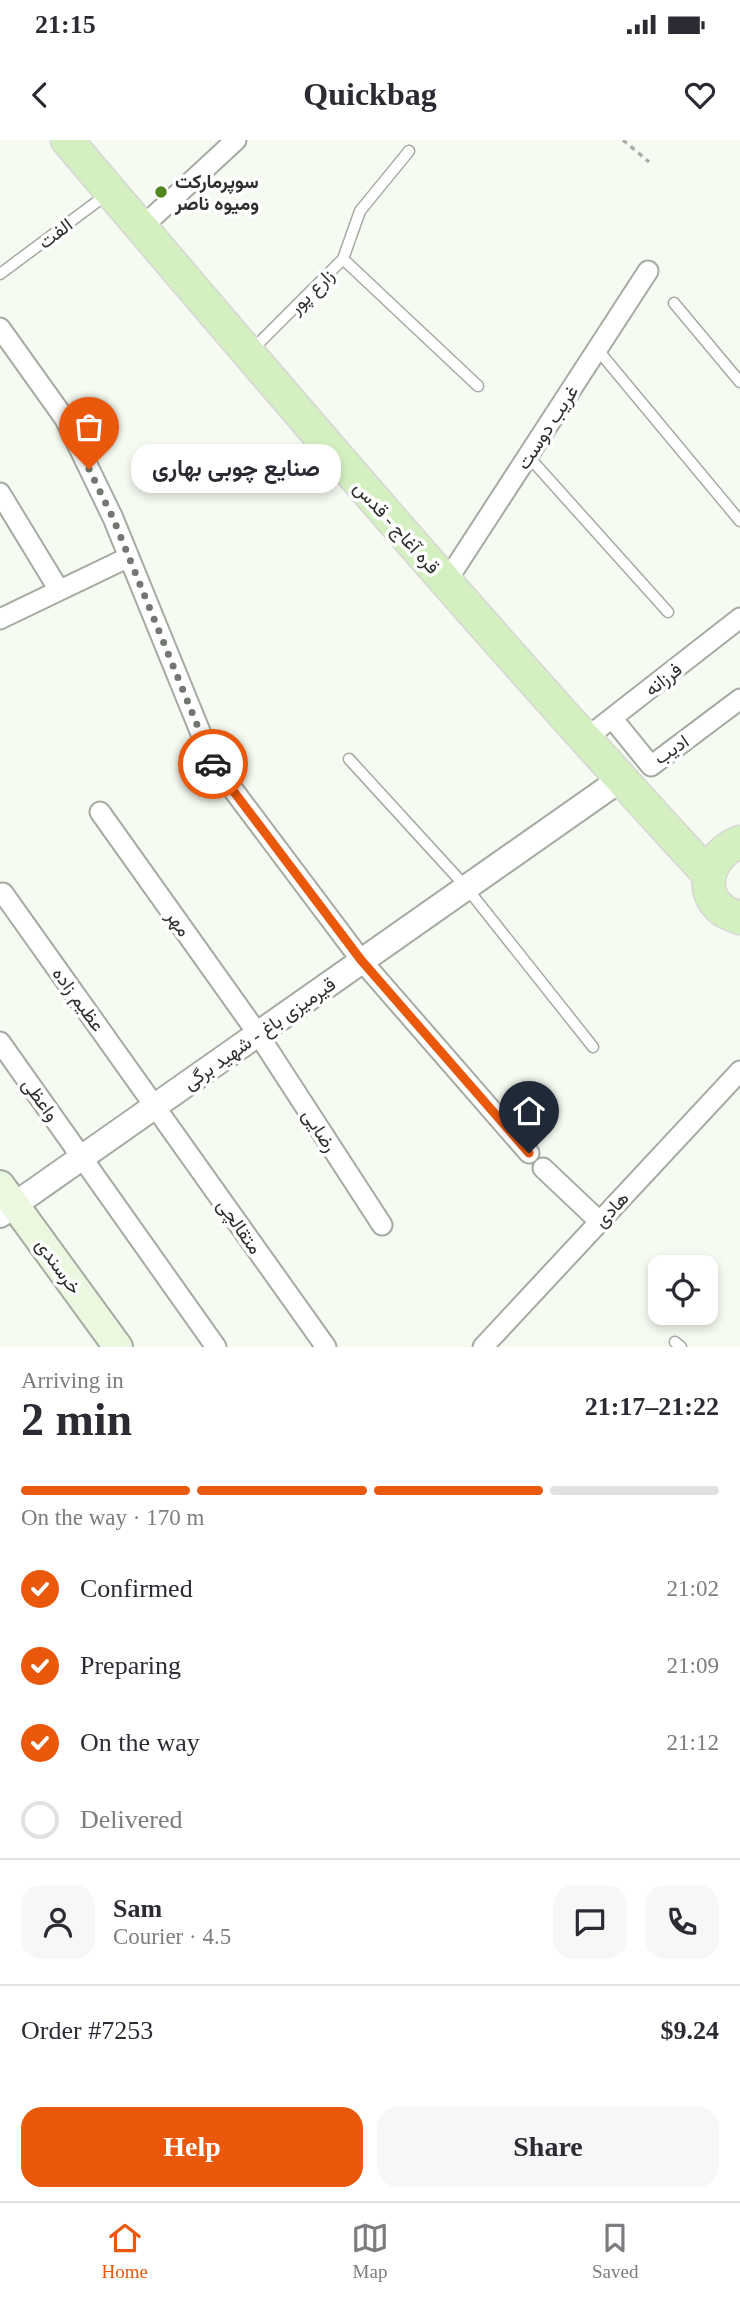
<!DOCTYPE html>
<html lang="en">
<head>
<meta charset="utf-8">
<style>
  :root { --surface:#fff; --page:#f7f7f7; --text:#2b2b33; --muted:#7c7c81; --line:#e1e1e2; --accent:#ea580c }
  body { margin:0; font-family:"Times New Roman",Vazirmatn,serif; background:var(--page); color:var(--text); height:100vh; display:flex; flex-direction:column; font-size:26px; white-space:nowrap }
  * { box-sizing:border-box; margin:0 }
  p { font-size:23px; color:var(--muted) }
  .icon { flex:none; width:38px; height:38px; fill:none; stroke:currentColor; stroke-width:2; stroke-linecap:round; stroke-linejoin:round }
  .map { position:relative; height:1207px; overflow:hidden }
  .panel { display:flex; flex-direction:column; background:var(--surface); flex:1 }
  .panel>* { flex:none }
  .tools { position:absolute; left:648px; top:1115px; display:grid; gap:14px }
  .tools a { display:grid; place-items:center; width:70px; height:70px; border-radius:14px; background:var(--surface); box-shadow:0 4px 10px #0003; font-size:35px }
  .pin { position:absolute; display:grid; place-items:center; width:60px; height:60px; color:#fff; margin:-72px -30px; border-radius:50% 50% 50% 0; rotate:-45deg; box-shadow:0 0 7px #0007 }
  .pin .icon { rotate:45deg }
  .courier { position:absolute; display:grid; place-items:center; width:70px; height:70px; margin:-35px; border:5px solid #ea580c; border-radius:50%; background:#fff; color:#222; box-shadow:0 2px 9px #0007 }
  .bubble { position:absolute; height:49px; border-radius:21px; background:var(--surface); box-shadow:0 4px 10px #0003; font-size:23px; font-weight:700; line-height:49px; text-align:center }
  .overview em { font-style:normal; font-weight:700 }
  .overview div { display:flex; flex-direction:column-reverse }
  .overview { display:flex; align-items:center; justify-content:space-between; height:119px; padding:0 21px }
  h1 { font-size:46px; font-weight:700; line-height:52px }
  .bar { display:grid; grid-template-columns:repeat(4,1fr); gap:10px 7px; align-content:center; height:84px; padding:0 21px }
  .bar i { height:9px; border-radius:5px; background:var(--line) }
  .bar .active { background:var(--accent) }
  .bar p { grid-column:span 4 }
  .line { display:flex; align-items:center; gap:18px; padding:0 21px; border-top:2px solid var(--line) }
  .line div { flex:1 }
  .round { display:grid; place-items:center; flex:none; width:74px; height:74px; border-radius:21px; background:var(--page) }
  ol { padding:0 21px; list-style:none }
  li { display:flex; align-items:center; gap:21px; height:77px }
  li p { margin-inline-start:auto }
  li .icon { padding:7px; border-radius:50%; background:var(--accent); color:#fff; stroke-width:4 }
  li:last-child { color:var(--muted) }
  li i { width:38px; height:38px; border:4px solid var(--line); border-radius:50% }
  .action { display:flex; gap:14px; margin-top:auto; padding:14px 21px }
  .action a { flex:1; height:80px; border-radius:21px; background:var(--accent); color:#fff; font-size:28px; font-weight:700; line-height:80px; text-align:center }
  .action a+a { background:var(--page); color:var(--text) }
  .status { display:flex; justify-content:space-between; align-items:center; height:49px; padding:0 35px; background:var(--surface); direction:ltr }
  .status svg { height:19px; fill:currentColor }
  header { display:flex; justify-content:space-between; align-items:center; height:91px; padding:0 21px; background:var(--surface); font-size:32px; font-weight:700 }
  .menu { display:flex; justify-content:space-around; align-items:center; height:98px; border-top:2px solid var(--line); background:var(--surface); font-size:19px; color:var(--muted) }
  .menu a { display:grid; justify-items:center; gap:4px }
  .menu .active { color:var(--accent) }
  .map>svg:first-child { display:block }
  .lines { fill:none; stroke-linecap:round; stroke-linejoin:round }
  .service-casing { stroke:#a6aba2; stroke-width:13 }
  .minor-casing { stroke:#a6aba2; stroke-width:23 }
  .tertiary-casing { stroke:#a6aba2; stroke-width:28 }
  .secondary-casing { stroke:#a6aba2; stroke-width:32 }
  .primary-casing { stroke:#d5d6d5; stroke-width:35 }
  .path { stroke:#abafa8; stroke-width:3.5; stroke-dasharray:5 5; stroke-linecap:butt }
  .service { stroke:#fff; stroke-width:10 }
  .minor { stroke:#fff; stroke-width:19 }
  .tertiary { stroke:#fff; stroke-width:24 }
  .secondary { stroke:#eaf8e0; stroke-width:28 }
  .primary { stroke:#d4f0c1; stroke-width:32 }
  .done { stroke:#737771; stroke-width:7; stroke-dasharray:0 12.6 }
  .route { stroke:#ea580c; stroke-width:9 }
  .poi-dot { fill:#52851b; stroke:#fff; stroke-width:2.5 }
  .labels { text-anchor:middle; stroke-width:7; stroke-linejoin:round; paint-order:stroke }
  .poi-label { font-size:19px; font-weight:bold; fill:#2d302c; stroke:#fff; text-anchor:start }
  .street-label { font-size:19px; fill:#2d302c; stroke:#fff }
</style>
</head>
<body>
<div class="status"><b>21:15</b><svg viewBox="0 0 49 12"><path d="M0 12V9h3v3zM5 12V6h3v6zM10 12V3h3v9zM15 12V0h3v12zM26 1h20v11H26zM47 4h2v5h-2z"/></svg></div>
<header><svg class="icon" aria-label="back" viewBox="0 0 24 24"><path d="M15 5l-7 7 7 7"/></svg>Quickbag<svg class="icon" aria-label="heart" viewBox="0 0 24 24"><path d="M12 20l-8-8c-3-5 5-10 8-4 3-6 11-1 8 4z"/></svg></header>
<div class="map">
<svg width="740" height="1207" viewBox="0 0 740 1207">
  <rect width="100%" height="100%" fill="#f6fbf2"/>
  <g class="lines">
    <!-- service casing -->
    <g class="service-casing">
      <path id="service" d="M343 119 478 246
        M0 134 106 55
        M674 163 740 242
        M597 209 740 381
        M251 211 343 119 360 71 409 11
        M528 316 668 472
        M349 619 466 747 593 907
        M675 1202 681 1207"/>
    </g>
    <!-- minor casing -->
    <g class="minor-casing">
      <path id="minor" d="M141 88 236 0
        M0 188 65 279 113 378 213 623 361 820 529 1013
        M0 353 59 450
        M446 442 648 131
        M0 479 129 417
        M612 578 651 626 740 559
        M585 599 740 478
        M100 672 258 894 382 1085
        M3 753 326 1207
        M0 902 216 1207
        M543 1028 600 1082
        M483 1207 740 931"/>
    </g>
    <!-- tertiary casing -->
    <g class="tertiary-casing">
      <path id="tertiary" d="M0 1075 621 639"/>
    </g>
    <!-- secondary casing -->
    <g class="secondary-casing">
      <path id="secondary" d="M0 1045 118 1207"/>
    </g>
    <!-- primary casing -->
    <g class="primary-casing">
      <path id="primary" d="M67 0C277 248 488 495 709 735
        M740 702C711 712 695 751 724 771 728 774 735 776 740 778"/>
    </g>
    <!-- path -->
    <path class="path" d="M623 0 649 22"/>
    <!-- service -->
    <use href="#service" class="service"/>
    <!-- minor -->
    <use href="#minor" class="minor"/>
    <!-- tertiary -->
    <use href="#tertiary" class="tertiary"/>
    <!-- secondary -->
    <use href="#secondary" class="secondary"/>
    <!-- primary -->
    <use href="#primary" class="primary"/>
  </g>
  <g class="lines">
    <!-- done -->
    <path class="done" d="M89 329 113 378 213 624"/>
    <!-- route -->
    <path class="route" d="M213 624 361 820 529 1013"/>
  </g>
  <!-- markers -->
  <circle class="poi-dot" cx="161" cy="52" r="7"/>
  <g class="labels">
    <!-- poi labels -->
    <g class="poi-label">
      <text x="175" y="48">سوپرمارکت<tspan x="175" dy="22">ومیوه ناصر</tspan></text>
    </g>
    <!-- street labels -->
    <g class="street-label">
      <text transform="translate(55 93) rotate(-37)" y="7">الفت</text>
      <text transform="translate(311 151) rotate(-45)" y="7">زارع پور</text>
      <text transform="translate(547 287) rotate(-57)" y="7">غریب دوست</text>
      <text transform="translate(397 387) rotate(48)" y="7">قره آغاج - قدس</text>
      <text transform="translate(663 539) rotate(-38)" y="7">فرزانه</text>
      <text transform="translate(671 609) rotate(-34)" y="7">ادیب</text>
      <text transform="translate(179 783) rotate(55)" y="7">مهر</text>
      <text transform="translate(79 859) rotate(54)" y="7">عظیم زاده</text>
      <text transform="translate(259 893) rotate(-35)" y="7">قیرمیزی باغ - شهید برگی</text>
      <text transform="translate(41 959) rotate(54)" y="7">واعظی</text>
      <text transform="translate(320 990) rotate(57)" y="7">رضایی</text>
      <text transform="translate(611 1069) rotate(-47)" y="7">هادی</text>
      <text transform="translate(240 1086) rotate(55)" y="7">متقالچی</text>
      <text transform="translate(59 1126) rotate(54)" y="7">خرسندی</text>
    </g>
  </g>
</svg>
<div class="tools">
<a><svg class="icon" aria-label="locate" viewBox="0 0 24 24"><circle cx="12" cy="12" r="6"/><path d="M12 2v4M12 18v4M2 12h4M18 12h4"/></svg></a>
</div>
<div class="pin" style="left:89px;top:329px;background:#ea580c"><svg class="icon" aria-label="bag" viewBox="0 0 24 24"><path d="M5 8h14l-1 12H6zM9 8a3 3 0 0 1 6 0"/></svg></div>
<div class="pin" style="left:529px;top:1013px;background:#1f2937"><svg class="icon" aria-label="home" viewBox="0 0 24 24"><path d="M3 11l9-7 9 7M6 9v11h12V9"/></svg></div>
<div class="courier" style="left:213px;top:624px"><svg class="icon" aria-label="car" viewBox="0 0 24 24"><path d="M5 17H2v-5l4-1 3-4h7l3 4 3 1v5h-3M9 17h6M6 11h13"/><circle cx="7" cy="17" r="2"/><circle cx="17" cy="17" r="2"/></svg></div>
<div class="bubble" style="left:131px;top:304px;width:210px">صنایع چوبی بهاری</div>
</div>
<section class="panel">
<div class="overview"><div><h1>2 min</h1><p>Arriving in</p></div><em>21:17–21:22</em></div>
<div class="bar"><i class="active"></i><i class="active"></i><i class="active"></i><i></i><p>On the way · 170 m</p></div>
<ol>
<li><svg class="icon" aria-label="check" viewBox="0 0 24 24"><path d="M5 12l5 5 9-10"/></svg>Confirmed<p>21:02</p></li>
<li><svg class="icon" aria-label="check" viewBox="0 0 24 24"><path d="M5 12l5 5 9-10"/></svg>Preparing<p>21:09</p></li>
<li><svg class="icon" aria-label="check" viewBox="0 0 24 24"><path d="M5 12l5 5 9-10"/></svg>On the way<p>21:12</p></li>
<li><i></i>Delivered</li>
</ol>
<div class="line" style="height:126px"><a class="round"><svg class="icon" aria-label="person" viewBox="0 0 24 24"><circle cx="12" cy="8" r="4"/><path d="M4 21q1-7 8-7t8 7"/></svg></a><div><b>Sam</b><p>Courier · 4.5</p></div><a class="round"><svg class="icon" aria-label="chat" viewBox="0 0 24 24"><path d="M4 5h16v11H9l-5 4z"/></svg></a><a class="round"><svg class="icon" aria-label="phone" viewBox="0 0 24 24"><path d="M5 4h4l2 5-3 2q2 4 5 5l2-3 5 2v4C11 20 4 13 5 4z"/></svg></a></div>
<div class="line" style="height:91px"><div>Order #7253</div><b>$9.24</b></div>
<div class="action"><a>Help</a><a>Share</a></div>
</section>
<nav class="menu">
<a class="active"><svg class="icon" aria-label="home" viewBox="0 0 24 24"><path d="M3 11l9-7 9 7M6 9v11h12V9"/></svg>Home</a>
<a><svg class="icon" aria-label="map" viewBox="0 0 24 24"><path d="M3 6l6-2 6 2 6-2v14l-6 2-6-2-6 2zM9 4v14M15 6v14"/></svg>Map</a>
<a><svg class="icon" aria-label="saved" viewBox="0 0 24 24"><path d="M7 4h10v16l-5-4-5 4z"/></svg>Saved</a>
</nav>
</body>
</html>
